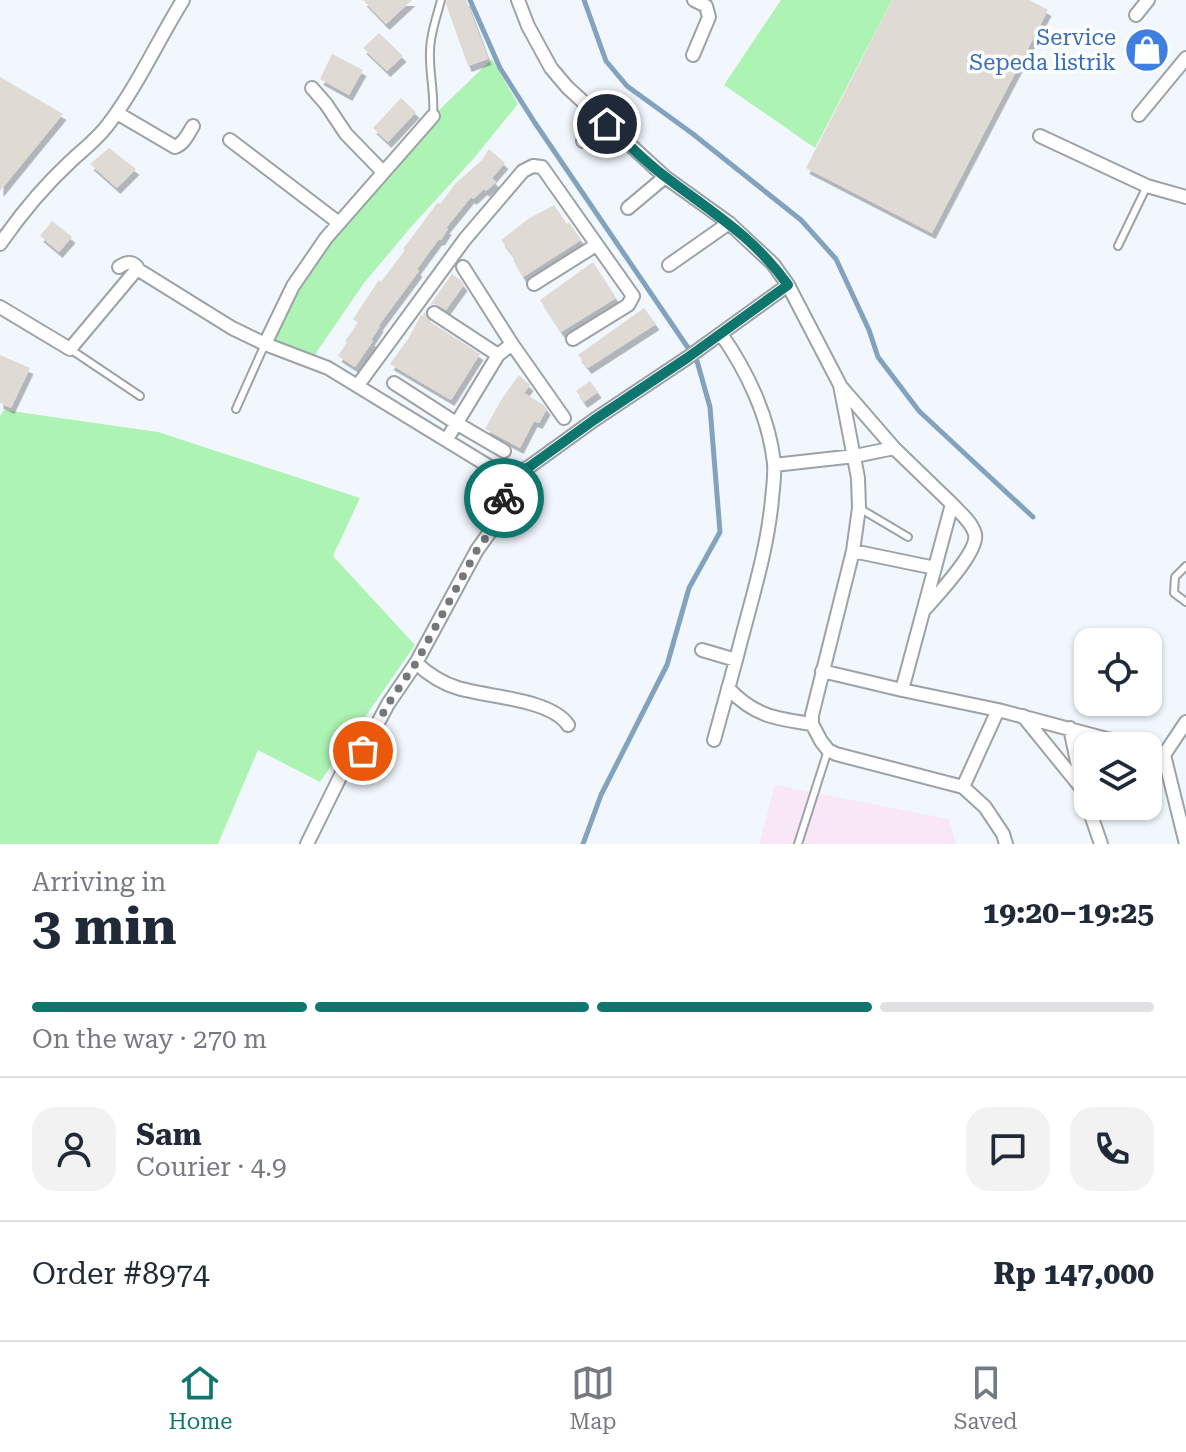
<!DOCTYPE html>
<html lang="en">
<head>
<meta charset="utf-8">
<style>
  :root { --surface:#fff; --page:#f2f2f3; --text:#1f2937; --muted:#747a83; --line:#e0e1e3; --accent:#0f766e }
  body { margin:0; font-family:"Roboto Serif",serif; background:var(--page); color:var(--text); height:100vh; display:flex; flex-direction:column; font-size:30px; white-space:nowrap }
  * { box-sizing:border-box; margin:0 }
  p { font-size:26px; color:var(--muted) }
  .icon { flex:none; width:44px; height:44px; fill:none; stroke:currentColor; stroke-width:2; stroke-linecap:round; stroke-linejoin:round }
  .map { position:relative; height:844px; overflow:hidden }
  .details { display:flex; flex-direction:column; background:var(--surface); flex:1 }
  .details>* { flex:none }
  .controls { position:absolute; left:1074px; top:628px; display:grid; gap:16px }
  .controls a { display:grid; place-items:center; width:88px; height:88px; border-radius:16px; background:var(--surface); box-shadow:0 2px 6px #0004; font-size:40px }
  .pin { position:absolute; display:grid; place-items:center; width:68px; height:68px; color:#fff; margin:-34px; border:4px solid #fff; border-radius:50%; box-shadow:0 2px 8px #0007 }
  .courier { position:absolute; display:grid; place-items:center; width:80px; height:80px; margin:-40px; border:6px solid #0f766e; border-radius:50%; background:#fff; color:#222; box-shadow:0 2px 10px #0007 }
  .headline em { font-style:normal; font-weight:700 }
  .headline div { display:flex; flex-direction:column-reverse }
  .headline { display:flex; align-items:center; justify-content:space-between; height:136px; padding:0 32px }
  h1 { font-size:52px; font-weight:700; line-height:60px }
  .bar { display:grid; grid-template-columns:repeat(4,1fr); gap:12px 8px; align-content:center; height:96px; padding:0 32px }
  .bar i { height:10px; border-radius:6px; background:var(--line) }
  .bar .on { background:var(--accent) }
  .bar p { grid-column:span 4 }
  .line { display:flex; align-items:center; gap:20px; padding:0 32px; border-top:2px solid var(--line) }
  .line div { flex:1 }
  .round { display:grid; place-items:center; flex:none; width:84px; height:84px; border-radius:24px; background:var(--page) }
  .tab-bar { display:flex; justify-content:space-around; align-items:center; height:112px; border-top:2px solid var(--line); background:var(--surface); font-size:22px; color:var(--muted) }
  .tab-bar a { display:grid; justify-items:center; gap:4px }
  .tab-bar .on { color:var(--accent) }
  .map>svg:first-child { display:block }
  .commercial { fill:#f9e6f6 }
  .green { fill:#adf4b4 }
  .lines { fill:none; stroke-linecap:round; stroke-linejoin:round }
  .stream { stroke:#82a2be; stroke-width:5 }
  .building { fill:#e0dad5; filter:url(#shadow) }
  .lane-casing { stroke:#9da2a7; stroke-width:10 }
  .street-casing { stroke:#9da2a7; stroke-width:16 }
  .lane { stroke:#fff; stroke-width:6 }
  .street { stroke:#fff; stroke-width:12 }
  .done { stroke:#75787b; stroke-width:8; stroke-dasharray:0 14.4 }
  .route { stroke:#0f766e; stroke-width:10 }
  .labels { text-anchor:middle; stroke-width:7; stroke-linejoin:round; paint-order:stroke }
  .shop-label { font-size:22px; fill:#366cbe; stroke:#fff; text-anchor:end }
</style>
</head>
<body>
<div class="map">
<svg width="1186" height="844" viewBox="0 0 1186 844">
  <defs>
    <filter id="shadow"><feDropShadow dx="3.5" dy="6" stdDeviation="0" flood-color="#0004"/></filter>
  </defs>
  <rect width="100%" height="100%" fill="#f2f7fd"/>
  <!-- commercial -->
  <path class="commercial" d="M775 785 949 819 956 844H759Z"/>
  <!-- green -->
  <path class="green" d="M781 0H892L815 148 724 85Z
    M492 59 518 104 474 158 411 227 364 283 318 350 312 362 265 344 293 286 433 116Z
    M4 410 158 432 360 498 333 556 415 645 320 782 258 750 218 844H0V416Z"/>
  <g class="lines">
    <!-- stream -->
    <path class="stream" d="M470 0 500 68 535 123 697 361 710 407 720 532 689 588 667 665 601 795 583 844
      M584 0 606 61 627 86 693 134 801 220 836 259 869 330 878 357 919 411 1033 517"/>
  </g>
  <!-- building -->
  <path class="building" d="M363 0H412L386 24Z
    M447 0H466L488 59 468 66 446 4Z
    M892 0H1029L1048 10 932 233 806 168Z
    M379 33 403 56 387 71 363 48Z
    M332 54 363 70 349 95 320 79Z
    M0 77 63 114 0 191Z
    M401 98 416 112 388 142 373 128Z
    M109 148 136 169 117 188 90 164Z
    M489 149 505 163 492 178 496 182 486 191 484 189 473 199 471 197 446 228 448 229 441 240 439 239 417 269 419 271 379 325 380 326 371 340 373 341 355 367 338 356 347 342 345 341 358 323 353 319 379 280 381 282 405 250 403 249 438 202 440 204 456 183 482 160Z
    M554 205 567 224 569 222 581 240 523 277 513 260 516 259 501 240 528 219Z
    M52 221 72 237 59 252 40 236Z
    M593 262 616 298 561 332 540 300Z
    M452 274 460 280 464 285 446 310 435 304 430 305Z
    M644 308 656 324 588 368 578 355Z
    M425 312 429 321 480 354 451 400 390 364 408 339 421 315 422 316Z
    M0 355 30 368 11 408 0 403Z
    M519 375 530 385 524 393 544 405 547 409 539 423 534 421 520 448 485 429 501 400Z
    M590 381 598 392 584 402 576 391Z"/>
  <g class="lines">
    <!-- lane casing -->
    <g class="lane-casing">
      <path id="lane" d="M433 116C435 94 429 73 430 51 430 34 437 16 441 0
        M1118 246 1147 186
        M70 349 140 396
        M236 409 265 344
        M859 508 908 537
        M1186 566 1175 577 1174 593 1186 602
        M798 844 828 750"/>
    </g>
    <!-- street casing -->
    <g class="street-casing">
      <path id="street" d="M518 0 528 26 551 68 567 87 665 177 729 223 773 264 788 285 840 385 858 478 859 508 853 551 812 715V724L821 741 828 750 836 754 963 787 985 807 1003 834 1006 844
        M1136 15 1148 0
        M693 55 709 17 706 6 694 0
        M312 88 326 104 346 134 383 172
        M117 113 175 147C184 144 188 134 193 126
        M1139 115 1186 58
        M1040 136 1147 186 1186 197
        M230 140 339 223
        M583 141 607 124
        M628 208 665 177
        M0 244C20 215 46 184 72 160 84 149 96 140 107 126 137 87 157 42 183 0
        M669 265 729 223
        M119 267C125 263 131 260 137 267V269
        M463 267 512 344
        M534 284 596 245
        M0 307 70 349 137 269 232 328 265 344 328 368 508 478
        M434 313 498 355
        M265 344 293 286 326 238 433 116
        M394 383 456 423 504 451
        M358 385 465 239 523 171 533 166 542 167 633 296 628 305 573 339
        M842 388 894 448 952 504 902 690
        M447 439 498 355 512 344 564 418
        M774 465 855 456 894 448
        M853 551 935 568
        M926 608C938 594 979 551 975 534 972 522 960 513 952 504
        M702 650 736 660C749 607 767 554 772 499 773 488 775 475 774 463 769 417 747 371 721 334
        M416 663C428 674 441 683 458 688 487 697 551 699 568 725
        M822 671 902 690 998 710 1133 746
        M728 688C754 716 776 719 812 724
        M1023 716 1083 790
        M1070 728 1083 790 1088 805
        M714 740 736 660
        M1148 750 1164 755 1186 844
        M1164 755 1186 722
        M963 787 998 710
        M1088 806 1101 844
        M307 844 343 771 363 751 388 704 416 663 477 550 492 529 503 503 508 478 529 467 594 420 687 358 788 285"/>
    </g>
    <!-- lane -->
    <use href="#lane" class="lane"/>
    <!-- street -->
    <use href="#street" class="street"/>
  </g>
  <g class="lines">
    <!-- done -->
    <path class="done" d="M363 751 388 704 416 663 477 550 492 529 504 498"/>
    <!-- route -->
    <path class="route" d="M504 498 508 478 529 467 594 420 687 358 788 285C754 237 713 213 667 178 645 162 626 142 607 124"/>
  </g>
  <!-- icons -->
  <defs>
    <g id="shop-disc" transform="scale(2.3)"><circle r="9.5" fill="#3f7fe0" stroke="#fff"/><path d="M-5-2.5h2.3a2.7 3.5 0 0 1 5.4 0H5L5.5 6h-11ZM-1.5-2.5h3a1.5 2.3 0 0 0-3 0Z" fill="#fff"/></g>
  </defs>
  <g fill-rule="evenodd">
    <use href="#shop-disc" x="1147" y="50"/>
  </g>
  <g class="labels">
    <!-- shop labels -->
    <g class="shop-label">
      <text x="1116" y="45">Service<tspan x="1116" dy="25">Sepeda listrik</tspan></text>
    </g>
  </g>
</svg>
<div class="controls">
<a><svg class="icon" aria-label="locate" viewBox="0 0 24 24"><circle cx="12" cy="12" r="6"/><path d="M12 2v4M12 18v4M2 12h4M18 12h4"/></svg></a>
<a><svg class="icon" aria-label="layers" viewBox="0 0 24 24"><path d="M12 4l9 5-9 5-9-5zM3 14l9 5 9-5"/></svg></a>
</div>
<div class="pin" style="left:363px;top:751px;background:#ea580c"><svg class="icon" aria-label="bag" viewBox="0 0 24 24"><path d="M5 8h14l-1 12H6zM9 8a3 3 0 0 1 6 0"/></svg></div>
<div class="pin" style="left:607px;top:124px;background:#1f2937"><svg class="icon" aria-label="home" viewBox="0 0 24 24"><path d="M3 11l9-7 9 7M6 9v11h12V9"/></svg></div>
<div class="courier" style="left:504px;top:498px"><svg class="icon" aria-label="bike" viewBox="0 0 24 24"><circle cx="6" cy="16" r="4"/><circle cx="18" cy="16" r="4"/><path d="M6 16l4-8h5l3 8M10 8l3 8H6M13 5h3"/></svg></div>
</div>
<section class="details">
<div class="headline"><div><h1>3 min</h1><p>Arriving in</p></div><em>19:20–19:25</em></div>
<div class="bar"><i class="on"></i><i class="on"></i><i class="on"></i><i></i><p>On the way · 270 m</p></div>
<div class="line" style="height:144px"><a class="round"><svg class="icon" aria-label="person" viewBox="0 0 24 24"><circle cx="12" cy="8" r="4"/><path d="M4 21q1-7 8-7t8 7"/></svg></a><div><b>Sam</b><p>Courier · 4.9</p></div><a class="round"><svg class="icon" aria-label="chat" viewBox="0 0 24 24"><path d="M4 5h16v11H9l-5 4z"/></svg></a><a class="round"><svg class="icon" aria-label="phone" viewBox="0 0 24 24"><path d="M5 4h4l2 5-3 2q2 4 5 5l2-3 5 2v4C11 20 4 13 5 4z"/></svg></a></div>
<div class="line" style="height:104px"><div>Order #8974</div><b>Rp 147,000</b></div>
</section>
<nav class="tab-bar">
<a class="on"><svg class="icon" aria-label="home" viewBox="0 0 24 24"><path d="M3 11l9-7 9 7M6 9v11h12V9"/></svg>Home</a>
<a><svg class="icon" aria-label="map" viewBox="0 0 24 24"><path d="M3 6l6-2 6 2 6-2v14l-6 2-6-2-6 2zM9 4v14M15 6v14"/></svg>Map</a>
<a><svg class="icon" aria-label="saved" viewBox="0 0 24 24"><path d="M7 4h10v16l-5-4-5 4z"/></svg>Saved</a>
</nav>
</body>
</html>
